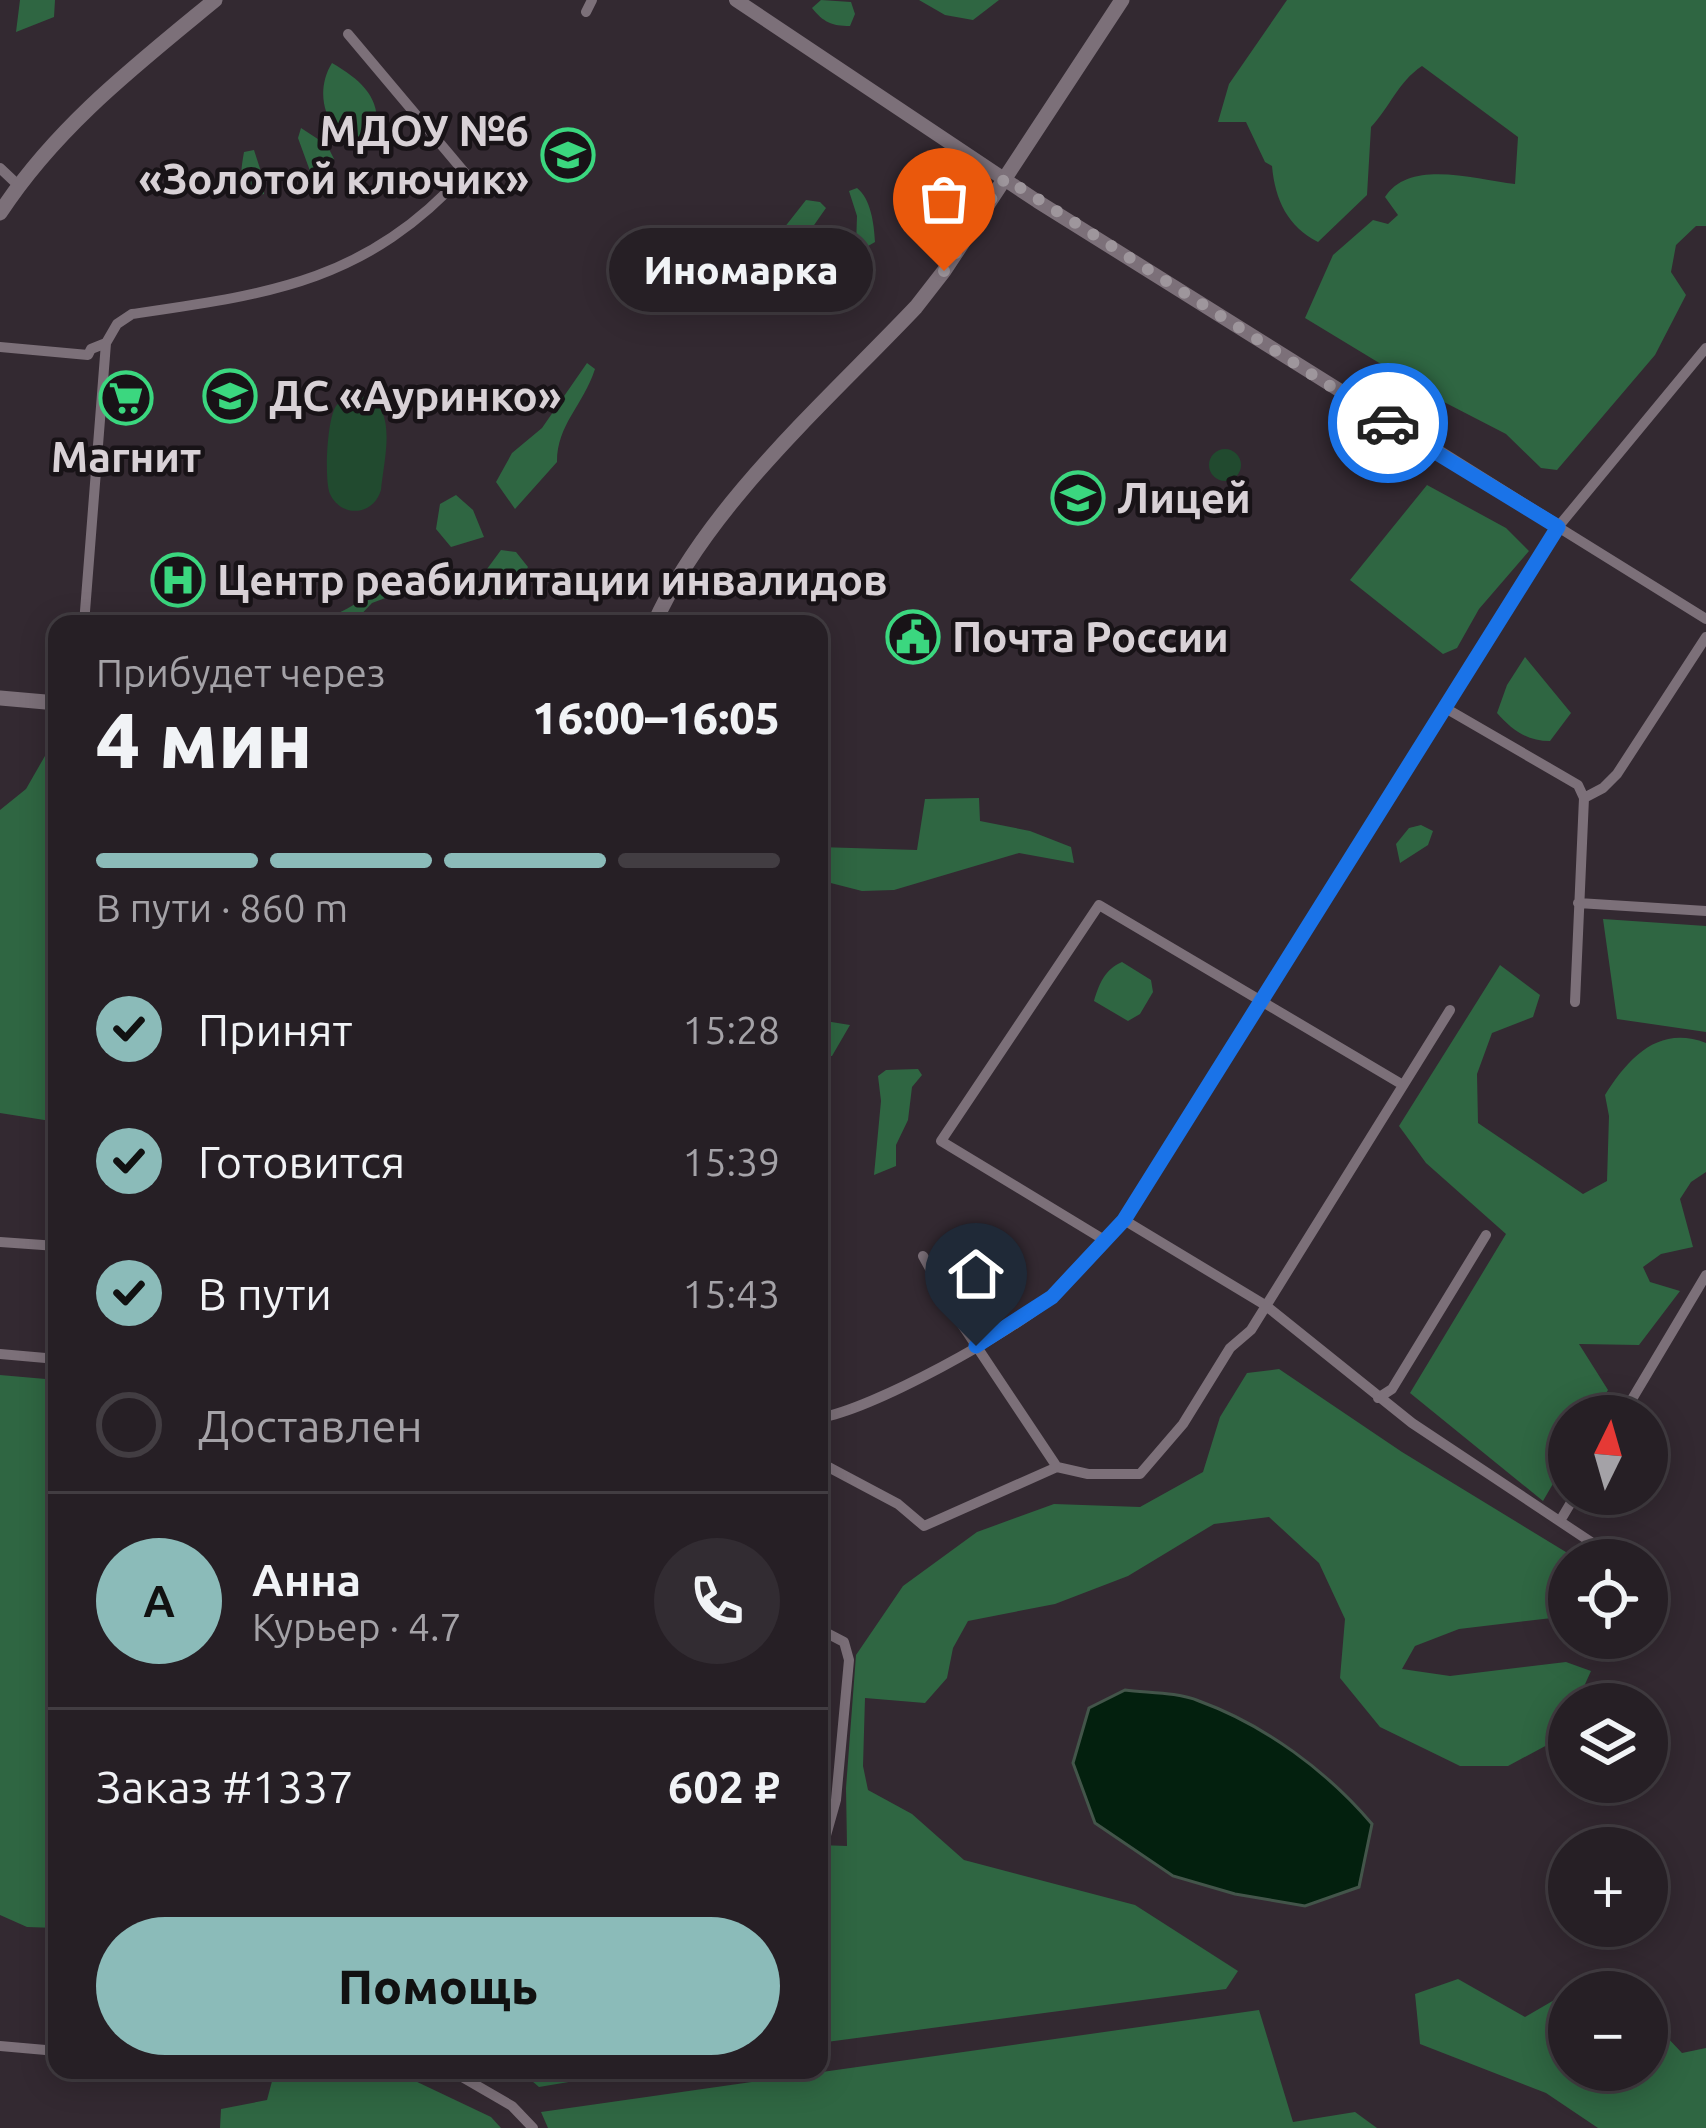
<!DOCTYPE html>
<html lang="ru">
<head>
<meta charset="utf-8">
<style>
  :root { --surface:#261f25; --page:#322c32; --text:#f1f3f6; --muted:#a4a2a7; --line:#423d42; --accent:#8bbbb9 }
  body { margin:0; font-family:Ubuntu,sans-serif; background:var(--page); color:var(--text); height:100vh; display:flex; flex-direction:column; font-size:45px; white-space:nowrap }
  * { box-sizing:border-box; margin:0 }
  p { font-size:39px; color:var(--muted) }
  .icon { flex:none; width:66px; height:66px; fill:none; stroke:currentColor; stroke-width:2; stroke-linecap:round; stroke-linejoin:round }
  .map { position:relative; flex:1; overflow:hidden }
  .panel { position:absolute; left:48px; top:615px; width:780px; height:1464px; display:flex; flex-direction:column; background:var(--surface); border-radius:24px; box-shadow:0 6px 30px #0003,0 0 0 3px var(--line) }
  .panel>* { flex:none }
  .needle { width:78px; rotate:5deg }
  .tools { position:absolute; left:1548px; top:1395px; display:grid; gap:24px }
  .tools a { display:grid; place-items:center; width:120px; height:120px; border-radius:50%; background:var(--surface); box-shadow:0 6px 30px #0003,0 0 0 3px var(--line); font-size:60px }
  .pin { position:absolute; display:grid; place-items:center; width:102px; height:102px; color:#fff; margin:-123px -51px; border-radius:50% 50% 50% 0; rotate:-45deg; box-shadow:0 0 12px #0007 }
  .pin .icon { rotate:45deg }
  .courier { position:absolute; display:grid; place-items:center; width:120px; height:120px; margin:-60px; border:9px solid #1a73e8; border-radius:50%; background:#fff; color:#222; box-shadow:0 3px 15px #0007 }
  .bubble { position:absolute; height:84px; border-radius:42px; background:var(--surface); box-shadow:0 6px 30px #0003,0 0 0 3px var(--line); font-size:39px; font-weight:800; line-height:84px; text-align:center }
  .overview em { font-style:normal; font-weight:800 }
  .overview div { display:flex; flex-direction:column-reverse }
  .overview { display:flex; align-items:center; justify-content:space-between; height:204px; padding:0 48px }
  h1 { font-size:78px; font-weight:800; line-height:90px }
  .bar { display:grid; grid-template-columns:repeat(4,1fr); gap:18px 12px; align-content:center; height:144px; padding:0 48px }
  .bar i { height:15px; border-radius:9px; background:var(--line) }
  .bar .current { background:var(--accent) }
  .bar p { grid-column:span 4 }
  .line { display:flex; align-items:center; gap:30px; padding:0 48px; border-top:3px solid var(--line) }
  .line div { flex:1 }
  .round { display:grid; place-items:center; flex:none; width:126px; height:126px; border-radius:63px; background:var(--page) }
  ol { padding:0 48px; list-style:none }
  li { display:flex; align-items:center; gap:36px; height:132px }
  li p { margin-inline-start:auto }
  li .icon { padding:12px; border-radius:50%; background:var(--accent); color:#111; stroke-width:4 }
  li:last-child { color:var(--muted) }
  li i { width:66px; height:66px; border:6px solid var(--line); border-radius:50% }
  .button { display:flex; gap:24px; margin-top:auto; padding:24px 48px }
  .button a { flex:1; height:138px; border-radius:72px; background:var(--accent); color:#111; font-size:48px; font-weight:800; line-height:138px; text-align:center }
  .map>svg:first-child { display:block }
  .green { fill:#214a2f }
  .forest { fill:#2f6642 }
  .water { fill:#03200e; stroke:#43554a; stroke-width:3 }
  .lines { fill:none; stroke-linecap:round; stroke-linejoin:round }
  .minor { stroke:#7c7079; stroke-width:10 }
  .tertiary { stroke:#7c7079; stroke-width:14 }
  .secondary { stroke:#7c7079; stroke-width:15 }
  .done { stroke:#9e969c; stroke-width:12; stroke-dasharray:0 21.6 }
  .route { stroke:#1a73e8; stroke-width:15 }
  .labels { text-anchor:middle; stroke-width:9; stroke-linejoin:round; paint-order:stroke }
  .poi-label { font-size:42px; font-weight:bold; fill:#d8d1d6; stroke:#181317; text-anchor:start }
</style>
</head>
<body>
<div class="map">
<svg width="1706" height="2128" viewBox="0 0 1706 2128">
  <rect width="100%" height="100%" fill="#332931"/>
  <!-- green -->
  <path class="green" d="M352 395C402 396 384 456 381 490 374 515 342 519 330 494 324 480 327 419 336 406 340 401 347 398 352 395Z
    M1209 465a16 16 0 1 1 32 0a16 16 0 1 1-32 0Z"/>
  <!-- forest -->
  <path class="forest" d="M20 0H55L54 17 16 32Z
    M821 0 851 2 855 14 850 26C832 26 823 22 812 8Z
    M919 0H999L973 20 945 15Z
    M1287 0H1706V226H1696L1676 245 1671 272 1686 295 1655 355 1557 470 1541 468 1506 434 1442 401 1305 318 1333 255 1373 220 1388 224 1398 215 1385 197C1410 158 1477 180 1515 184L1518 137 1422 66C1398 82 1390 107 1371 127L1367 195 1318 242C1288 227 1275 200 1272 166L1265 162 1246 122H1218L1229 84Z
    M332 63C366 83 384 101 375 143 331 148 310 98 332 63Z
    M301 128 327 145 334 159 331 170 310 171 298 138Z
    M254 150 264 181V194L247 197C239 181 241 169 244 152Z
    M857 188C871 199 874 224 875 242L863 249 856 246 857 216 849 191Z
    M806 200 820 202 826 208 798 248 784 246V228Z
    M714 229 729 248 727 264 713 286 699 284 692 246Z
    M587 363 595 369C583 406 557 424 557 462L515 509 496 482 512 453 542 428Z
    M1427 485 1506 528 1529 551 1479 609 1457 648 1443 654 1350 580Z
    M456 495 473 510 484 537 451 547 436 529 440 504Z
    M501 550 516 552 528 567 508 600 492 596 487 569Z
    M397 583 404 591 372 603 352 624H276L287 615C296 616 307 619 317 618 346 618 368 589 397 583Z
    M1525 657 1571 713 1550 741C1527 741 1512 730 1497 713L1507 685Z
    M57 735V1122L0 1113V810L26 789Z
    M979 798 980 821 1030 831 1071 847 1074 863 1019 853 894 890 862 891 819 880V847L917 850 925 799Z
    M1421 825 1433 831 1428 845 1400 863 1396 844 1409 828Z
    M1603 919 1706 926V1032L1617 1019Z
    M1122 962 1151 980 1153 992 1140 1014 1128 1021 1094 1001C1099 984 1105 969 1122 962Z
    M1500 965 1540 995 1533 1017 1492 1033 1477 1074 1478 1123 1583 1194 1607 1181 1609 1116 1605 1095C1629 1057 1659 1025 1706 1043V1172L1691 1182 1680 1199 1693 1247 1661 1254 1643 1267 1650 1282 1680 1291 1639 1345 1579 1344 1608 1390 1593 1416H1569V1456L1543 1501 1410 1393 1506 1234 1426 1163 1399 1126Z
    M819 1020 850 1025 832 1056H819Z
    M918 1069 922 1075 912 1087 908 1120 896 1145V1166L874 1175 881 1101 878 1076 886 1070Z
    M1279 1369 1402 1452 1579 1560H1569V1616L1459 1629 1415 1646 1402 1669 1450 1676 1566 1662 1591 1671 1576 1704H1569V1720L1562 1737 1508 1766H1460L1380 1727 1340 1678 1345 1619 1319 1563 1269 1517 1214 1524 1128 1576 1055 1604 968 1621 953 1648 947 1678 925 1703 865 1698 863 1766 868 1790 912 1814 964 1860 1135 1905 1238 1971 1226 1989 819 2043V1845L847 1846 846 1788 856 1655 903 1586 977 1532 1054 1504 1140 1507 1203 1472 1220 1417 1247 1373Z
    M0 1375 57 1380V1928L27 1927 0 1915Z
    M1599 1974 1620 1992H1569V2070H1647V2016L1682 2053 1706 2048V2128H1598L1546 2093 1420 2044 1415 1994 1458 1979 1525 2017Z
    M1259 2010 1293 2122 1355 2112 1377 2128H548L541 2112Z
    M275 2070H392L491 2117 501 2128H220L221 2109 267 2100Z
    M519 2070H640L539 2087Z"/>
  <!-- water -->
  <path class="water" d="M1125 1690C1149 1693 1177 1692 1199 1701 1265 1725 1327 1771 1372 1824L1359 1887 1305 1906 1235 1894 1173 1876 1095 1823 1073 1763 1089 1708Z"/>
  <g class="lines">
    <!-- minor -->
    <path class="minor" d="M586 12 592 0
      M0 168 18 185
      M0 347 88 355 91 349 106 343
      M1558 527 1706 619
      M84 624 106 343 117 324 132 314C270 294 366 282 465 173L348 34
      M1447 709 1578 785 1584 798 1575 1002
      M1584 798 1603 788 1617 774 1706 637
      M1578 903 1706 911
      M1124 1220 1265 1305 1412 1423 1618 1560
      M1106 1241 941 1141 1099 905 1403 1085
      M0 1242 57 1246
      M923 1256 955 1314 1057 1467 1088 1474H1140L1183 1424 1230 1348 1251 1330 1450 1010
      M0 1354 57 1359
      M1378 1398 1392 1389 1486 1235
      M1622 1416 1706 1275
      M819 1418C873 1409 1013 1332 1055 1295 1079 1272 1102 1246 1124 1220L1558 527 1706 348
      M819 1462 898 1504 924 1526 1057 1467
      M1560 1521 1576 1494
      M819 1629 844 1642 849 1660 836 1800 825 1839 819 1838
      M0 2046 57 2051
      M450 2070 512 2106 533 2128"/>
    <!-- tertiary -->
    <path class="tertiary" d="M736 0 1037 201 1558 527"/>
    <!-- secondary -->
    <path class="secondary" d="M0 213C56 127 136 65 215 0
      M654 624C707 505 827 401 916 307L944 271 1122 0
      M0 698 57 703"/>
  </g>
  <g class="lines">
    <!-- done -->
    <path class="done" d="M944 271 1005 178 1388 423"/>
    <!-- route -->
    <path class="route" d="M976 1346 1052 1297 1124 1220 1558 527 1388 423"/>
  </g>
  <!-- icons -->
  <defs>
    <g id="school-ring" transform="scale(2.7)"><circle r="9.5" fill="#181317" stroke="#3bd77f" stroke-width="1.5"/><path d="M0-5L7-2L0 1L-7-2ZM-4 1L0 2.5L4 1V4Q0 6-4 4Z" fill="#3bd77f"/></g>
    <g id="supermarket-ring" transform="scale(2.7)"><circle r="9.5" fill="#181317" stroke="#3bd77f" stroke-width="1.5"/><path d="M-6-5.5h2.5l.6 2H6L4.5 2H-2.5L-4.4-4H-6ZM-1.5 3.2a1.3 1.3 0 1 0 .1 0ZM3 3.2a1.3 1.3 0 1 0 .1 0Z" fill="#3bd77f"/></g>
    <g id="university-ring" transform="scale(2.7)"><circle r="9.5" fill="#181317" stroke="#3bd77f" stroke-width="1.5"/><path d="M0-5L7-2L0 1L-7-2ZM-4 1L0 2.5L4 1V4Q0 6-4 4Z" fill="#3bd77f"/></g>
    <g id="hospital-ring" transform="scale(2.7)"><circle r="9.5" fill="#181317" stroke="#3bd77f" stroke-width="1.5"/><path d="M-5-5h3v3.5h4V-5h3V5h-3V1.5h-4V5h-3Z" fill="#3bd77f"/></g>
    <g id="civic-ring" transform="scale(2.7)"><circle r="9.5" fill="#181317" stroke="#3bd77f" stroke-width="1.5"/><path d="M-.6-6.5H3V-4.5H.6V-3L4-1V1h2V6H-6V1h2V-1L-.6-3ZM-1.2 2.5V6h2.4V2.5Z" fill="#3bd77f"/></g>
  </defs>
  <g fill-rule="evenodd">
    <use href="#school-ring" x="568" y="155"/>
    <use href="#school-ring" x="230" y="396"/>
    <use href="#supermarket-ring" x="126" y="398"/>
    <use href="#university-ring" x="1078" y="498"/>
    <use href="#hospital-ring" x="178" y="580"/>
    <use href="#civic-ring" x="913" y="637"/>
  </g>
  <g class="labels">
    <!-- poi labels -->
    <g class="poi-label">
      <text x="529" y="146" text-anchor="end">МДОУ №6<tspan x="529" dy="48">«Золотой ключик»</tspan></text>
      <text x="269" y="411">ДС «Ауринко»</text>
      <text x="126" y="472" text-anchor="middle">Магнит</text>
      <text x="1117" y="513">Лицей</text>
      <text x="217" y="595">Центр реабилитации инвалидов</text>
      <text x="952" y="652">Почта России</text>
    </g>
  </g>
</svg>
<div class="tools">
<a><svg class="needle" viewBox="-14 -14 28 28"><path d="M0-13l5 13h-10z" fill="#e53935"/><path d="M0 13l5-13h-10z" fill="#a4a2a7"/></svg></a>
<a><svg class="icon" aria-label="locate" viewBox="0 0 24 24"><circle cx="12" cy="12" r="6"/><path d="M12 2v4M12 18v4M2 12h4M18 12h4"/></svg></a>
<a><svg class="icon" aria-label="layers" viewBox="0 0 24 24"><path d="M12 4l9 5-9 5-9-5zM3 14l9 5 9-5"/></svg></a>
<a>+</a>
<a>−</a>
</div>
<div class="pin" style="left:944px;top:271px;background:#ea580c"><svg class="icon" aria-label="bag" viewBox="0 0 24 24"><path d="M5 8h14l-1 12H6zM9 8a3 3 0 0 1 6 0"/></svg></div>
<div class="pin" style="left:976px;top:1346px;background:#1f2937"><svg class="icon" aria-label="home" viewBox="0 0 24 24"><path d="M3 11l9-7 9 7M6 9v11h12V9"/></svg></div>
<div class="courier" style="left:1388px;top:423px"><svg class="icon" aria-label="car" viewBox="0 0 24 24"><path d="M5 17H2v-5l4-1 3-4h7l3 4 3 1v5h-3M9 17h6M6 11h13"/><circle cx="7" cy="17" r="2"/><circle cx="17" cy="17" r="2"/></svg></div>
<div class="bubble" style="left:609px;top:228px;width:264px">Иномарка</div>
<section class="panel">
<div class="overview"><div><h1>4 мин</h1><p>Прибудет через</p></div><em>16:00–16:05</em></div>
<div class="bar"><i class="current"></i><i class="current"></i><i class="current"></i><i></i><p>В пути · 860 m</p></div>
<ol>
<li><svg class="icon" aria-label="check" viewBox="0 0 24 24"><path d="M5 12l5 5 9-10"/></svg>Принят<p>15:28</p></li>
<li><svg class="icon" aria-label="check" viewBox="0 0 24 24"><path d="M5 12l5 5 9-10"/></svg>Готовится<p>15:39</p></li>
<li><svg class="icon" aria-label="check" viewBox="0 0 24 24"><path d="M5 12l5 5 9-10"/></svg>В пути<p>15:43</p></li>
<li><i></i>Доставлен</li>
</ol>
<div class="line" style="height:216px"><b class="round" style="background:var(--accent);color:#111">А</b><div><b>Анна</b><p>Курьер · 4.7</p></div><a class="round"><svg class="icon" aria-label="phone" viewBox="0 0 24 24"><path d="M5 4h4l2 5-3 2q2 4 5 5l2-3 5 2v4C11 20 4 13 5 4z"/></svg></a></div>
<div class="line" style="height:156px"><div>Заказ #1337</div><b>602 ₽</b></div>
<div class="button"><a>Помощь</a></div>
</section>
</div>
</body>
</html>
